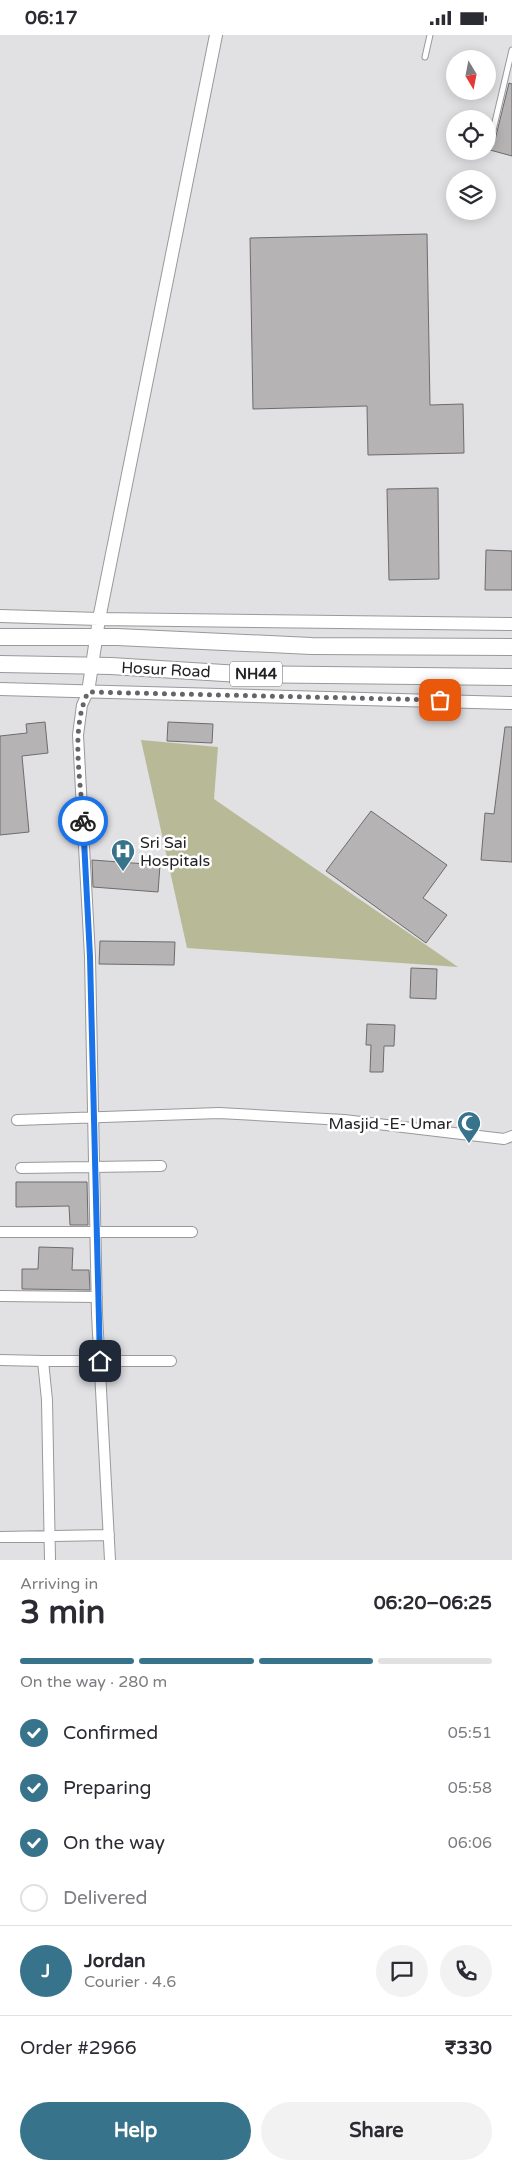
<!DOCTYPE html>
<html lang="en">
<head>
<meta charset="utf-8">
<style>
  :root { --surface:#fff; --page:#f2f2f3; --text:#2b2b33; --muted:#7c7c81; --line:#e1e1e2; --accent:#37748b }
  body { margin:0; font-family:"Varela Round",sans-serif; background:var(--page); color:var(--text); height:100vh; display:flex; flex-direction:column; font-size:19px; white-space:nowrap }
  * { box-sizing:border-box; margin:0 }
  p { font-size:16px; color:var(--muted) }
  .icon { flex:none; width:28px; height:28px; fill:none; stroke:currentColor; stroke-width:2; stroke-linecap:round; stroke-linejoin:round }
  .map { position:relative; height:1525px; overflow:hidden }
  .details { display:flex; flex-direction:column; background:var(--surface); flex:1 }
  .details>* { flex:none }
  .needle { width:32px; rotate:170deg }
  .tools { position:absolute; left:446px; top:15px; display:grid; gap:10px }
  .tools a { display:grid; place-items:center; width:50px; height:50px; border-radius:50%; background:var(--surface); box-shadow:0 2px 12px #0003; font-size:25px }
  .pin { position:absolute; display:grid; place-items:center; width:42px; height:42px; color:#fff; margin:-21px; border-radius:10px; box-shadow:0 2px 8px #0006 }
  .courier { position:absolute; display:grid; place-items:center; width:50px; height:50px; margin:-25px; border:4px solid #1a73e8; border-radius:50%; background:#fff; color:#222; box-shadow:0 1px 6px #0007 }
  .summary em { font-style:normal; font-weight:800 }
  .summary div { display:flex; flex-direction:column-reverse }
  .summary { display:flex; align-items:center; justify-content:space-between; height:85px; padding:0 20px }
  h1 { font-size:32px; font-weight:800; line-height:38px }
  .bar { display:grid; grid-template-columns:repeat(4,1fr); gap:8px 5px; align-content:center; height:60px; padding:0 20px }
  .bar i { height:6px; border-radius:4px; background:var(--line) }
  .bar .selected { background:var(--accent) }
  .bar p { grid-column:span 4 }
  .line { display:flex; align-items:center; gap:12px; padding:0 20px; border-top:1px solid var(--line) }
  .line div { flex:1 }
  .round { display:grid; place-items:center; flex:none; width:52px; height:52px; border-radius:26px; background:var(--page) }
  ol { padding:0 20px; list-style:none }
  li { display:flex; align-items:center; gap:15px; height:55px }
  li p { margin-inline-start:auto }
  li .icon { padding:5px; border-radius:50%; background:var(--accent); color:#fff; stroke-width:4 }
  li:last-child { color:var(--muted) }
  li i { width:28px; height:28px; border:2px solid var(--line); border-radius:50% }
  .primary-button { display:flex; gap:10px; margin-top:auto; padding:10px 20px }
  .primary-button a { flex:1; height:58px; border-radius:30px; background:var(--accent); color:#fff; font-size:20px; font-weight:800; line-height:58px; text-align:center }
  .primary-button a+a { background:var(--page); color:var(--text) }
  .status { display:flex; justify-content:space-between; align-items:center; height:35px; padding:0 25px; background:var(--surface); direction:ltr }
  .status svg { height:14px; fill:currentColor }
  .map>svg:first-child { display:block }
  .green { fill:#b8ba97 }
  .building { fill:#b6b3b5; stroke:#6e6b6d }
  .lines { fill:none; stroke-linecap:round; stroke-linejoin:round }
  .service-casing { stroke:#99989b; stroke-width:7 }
  .minor-casing { stroke:#99989b; stroke-width:12 }
  .tertiary-casing { stroke:#99989b; stroke-width:14 }
  .trunk-casing { stroke:#99989b; stroke-width:18 }
  .service { stroke:#fff; stroke-width:5 }
  .minor { stroke:#fff; stroke-width:10 }
  .tertiary { stroke:#fff; stroke-width:12 }
  .trunk { stroke:#fff; stroke-width:16 }
  .done { stroke:#656466; stroke-width:5; stroke-dasharray:0 9 }
  .route { stroke:#1a73e8; stroke-width:6 }
  .labels { text-anchor:middle; stroke-width:5; stroke-linejoin:round; paint-order:stroke }
  .shield { fill:#fff; stroke:#646465; stroke-width:1 }
  .shield-label { font-size:15px; font-weight:bold; fill:#222123 }
  .street-label { font-size:16px; fill:#222123; stroke:#fff }
  .poi-label { font-size:16px; fill:#222123; stroke:#fff; text-anchor:start }
</style>
</head>
<body>
<div class="status"><b>06:17</b><svg viewBox="0 0 49 12"><path d="M0 12V9h3v3zM5 12V6h3v6zM10 12V3h3v9zM15 12V0h3v12zM26 1h20v11H26zM47 4h2v5h-2z"/></svg></div>
<div class="map">
<svg width="512" height="1525" viewBox="0 0 512 1525">
  <rect width="100%" height="100%" fill="#e1e0e3"/>
  <!-- green -->
  <path class="green" d="M141 705 218 712 214 764 458 932 187 913Z"/>
  <!-- building -->
  <path class="building" d="M509 48 512 49V121L490 115 495 105Z
    M427 199 430 370 463 369 464 418 368 420 367 371 253 374 250 203Z
    M438 453 439 544 389 545 387 454Z
    M486 515 512 516V555H485Z
    M45 687 48 718 22 721 29 797 0 800V701L27 698 26 689Z
    M168 687 213 689 212 708 167 706Z
    M505 692H512V827L481 825 485 778 494 779Z
    M371 776 447 830 423 863 447 880 426 908 326 836Z
    M92 825 160 830 158 857 93 852Z
    M100 906 175 907 174 930 99 929Z
    M411 933 437 934 436 964 410 963Z
    M367 989 395 990 394 1011H384L383 1037H370L371 1010H366Z
    M16 1147H87L88 1190H70L69 1171 16 1172Z
    M39 1212 73 1213 72 1235H89L90 1255 22 1254V1234H38Z"/>
  <g class="lines">
    <!-- service casing -->
    <g class="service-casing">
      <path id="service" d="M425 22 430 0
        M491 104 512 15"/>
    </g>
    <!-- minor casing -->
    <g class="minor-casing">
      <path id="minor" d="M88 657 82 670 78 700 90 922 97 1279 110 1525
        M17 1085 219 1078 344 1085 504 1104 512 1101
        M21 1133 161 1131
        M0 1197H192
        M0 1261 97 1262
        M0 1325 43 1326 47 1365 50 1525
        M43 1326H171
        M0 1502 109 1500"/>
    </g>
    <!-- tertiary casing -->
    <g class="tertiary-casing">
      <path id="tertiary" d="M0 581 99 584 512 589
        M0 654 512 668
        M88 657 99 584 216 0"/>
    </g>
    <!-- trunk casing -->
    <g class="trunk-casing">
      <path id="trunk" d="M0 602H117L311 611 512 612
        M0 629 111 631 240 639 512 642"/>
    </g>
    <!-- service -->
    <use href="#service" class="service"/>
    <!-- minor -->
    <use href="#minor" class="minor"/>
    <!-- tertiary -->
    <use href="#tertiary" class="tertiary"/>
    <!-- trunk -->
    <use href="#trunk" class="trunk"/>
  </g>
  <g class="lines">
    <!-- done -->
    <path class="done" d="M83 786C81 745 70 695 88 657L440 665"/>
    <!-- route -->
    <path class="route" d="M83 786 90 922 100 1326"/>
  </g>
  <!-- icons -->
  <defs>
    <g id="hospital-pin" transform="scale(1.25)"><path d="M0 17L-7.5 6A9.5 9.5 0 1 1 7.5 6Z" fill="#37748b" stroke="#fff"/><path d="M-5-5h3v3.5h4V-5h3V5h-3V1.5h-4V5h-3Z" fill="#fff"/></g>
    <g id="mosque-pin" transform="scale(1.25)"><path d="M0 17L-7.5 6A9.5 9.5 0 1 1 7.5 6Z" fill="#37748b" stroke="#fff"/><path d="M3.5-4.9A6 6 0 1 0 3.5 4.9A5 5 0 1 1 3.5-4.9Z" fill="#fff"/></g>
  </defs>
  <g fill-rule="evenodd">
    <use href="#hospital-pin" x="123" y="816"/>
    <use href="#mosque-pin" x="469" y="1088"/>
  </g>
  <g class="labels">
    <!-- shield labels -->
    <rect class="shield" x="230" y="626.5" width="52" height="25" rx="4"/>
    <g class="shield-label">
      <text x="256" y="644">NH44</text>
    </g>
    <!-- street labels -->
    <g class="street-label">
      <text transform="translate(166 634) rotate(3)" y="6">Hosur Road</text>
    </g>
    <!-- poi labels -->
    <g class="poi-label">
      <text x="140" y="813">Sri Sai<tspan x="140" dy="18">Hospitals</tspan></text>
      <text x="452" y="1094" text-anchor="end">Masjid -E- Umar</text>
    </g>
  </g>
</svg>
<div class="tools">
<a><svg class="needle" viewBox="-14 -14 28 28"><path d="M0-13l5 13h-10z" fill="#e53935"/><path d="M0 13l5-13h-10z" fill="#7c7c81"/></svg></a>
<a><svg class="icon" aria-label="locate" viewBox="0 0 24 24"><circle cx="12" cy="12" r="6"/><path d="M12 2v4M12 18v4M2 12h4M18 12h4"/></svg></a>
<a><svg class="icon" aria-label="layers" viewBox="0 0 24 24"><path d="M12 4l9 5-9 5-9-5zM3 14l9 5 9-5"/></svg></a>
</div>
<div class="pin" style="left:440px;top:665px;background:#ea580c"><svg class="icon" aria-label="bag" viewBox="0 0 24 24"><path d="M5 8h14l-1 12H6zM9 8a3 3 0 0 1 6 0"/></svg></div>
<div class="pin" style="left:100px;top:1326px;background:#1f2937"><svg class="icon" aria-label="home" viewBox="0 0 24 24"><path d="M3 11l9-7 9 7M6 9v11h12V9"/></svg></div>
<div class="courier" style="left:83px;top:786px"><svg class="icon" aria-label="bike" viewBox="0 0 24 24"><circle cx="6" cy="16" r="4"/><circle cx="18" cy="16" r="4"/><path d="M6 16l4-8h5l3 8M10 8l3 8H6M13 5h3"/></svg></div>
</div>
<section class="details">
<div class="summary"><div><h1>3 min</h1><p>Arriving in</p></div><em>06:20–06:25</em></div>
<div class="bar"><i class="selected"></i><i class="selected"></i><i class="selected"></i><i></i><p>On the way · 280 m</p></div>
<ol>
<li><svg class="icon" aria-label="check" viewBox="0 0 24 24"><path d="M5 12l5 5 9-10"/></svg>Confirmed<p>05:51</p></li>
<li><svg class="icon" aria-label="check" viewBox="0 0 24 24"><path d="M5 12l5 5 9-10"/></svg>Preparing<p>05:58</p></li>
<li><svg class="icon" aria-label="check" viewBox="0 0 24 24"><path d="M5 12l5 5 9-10"/></svg>On the way<p>06:06</p></li>
<li><i></i>Delivered</li>
</ol>
<div class="line" style="height:90px"><b class="round" style="background:var(--accent);color:#fff">J</b><div><b>Jordan</b><p>Courier · 4.6</p></div><a class="round"><svg class="icon" aria-label="chat" viewBox="0 0 24 24"><path d="M4 5h16v11H9l-5 4z"/></svg></a><a class="round"><svg class="icon" aria-label="phone" viewBox="0 0 24 24"><path d="M5 4h4l2 5-3 2q2 4 5 5l2-3 5 2v4C11 20 4 13 5 4z"/></svg></a></div>
<div class="line" style="height:65px"><div>Order #2966</div><b>₹330</b></div>
<div class="primary-button"><a>Help</a><a>Share</a></div>
</section>
</body>
</html>
